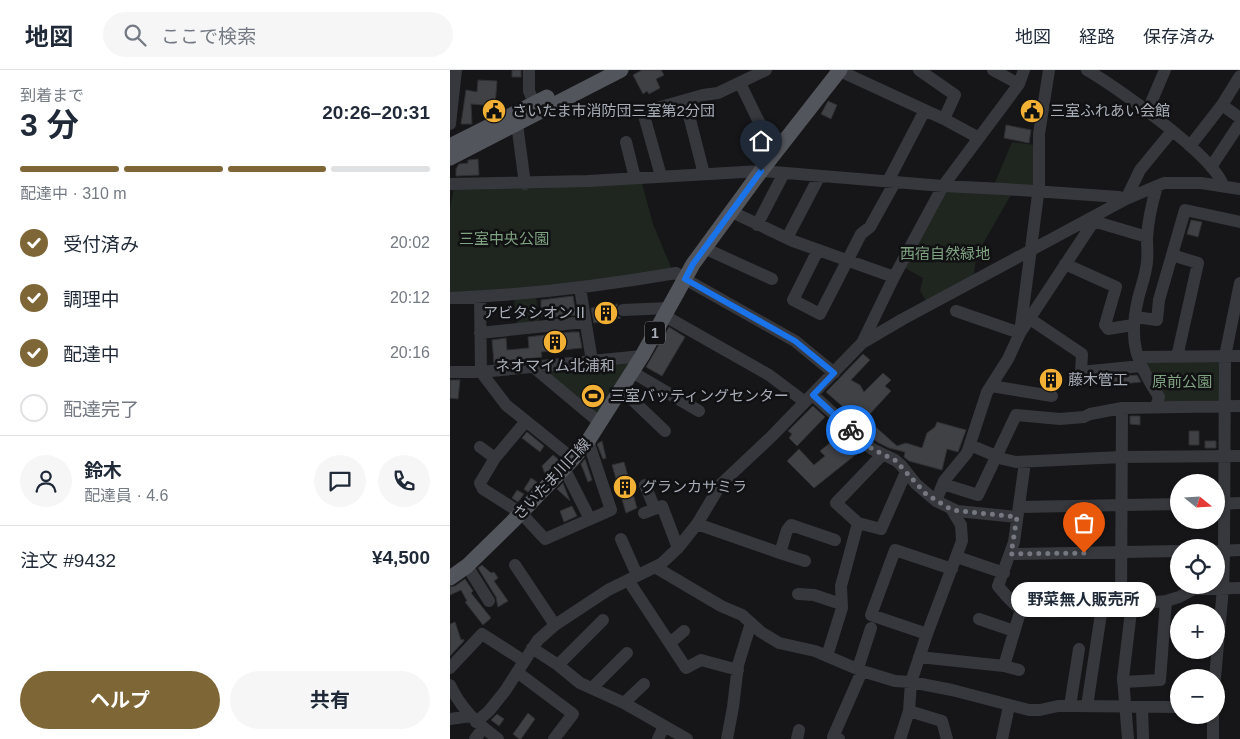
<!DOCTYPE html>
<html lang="ja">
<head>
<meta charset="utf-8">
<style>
  :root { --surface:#fff; --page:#f6f6f7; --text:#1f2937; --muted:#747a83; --line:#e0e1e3; --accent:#7e6636 }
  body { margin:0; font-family:Arial,"Noto Sans JP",sans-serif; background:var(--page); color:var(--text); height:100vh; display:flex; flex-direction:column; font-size:19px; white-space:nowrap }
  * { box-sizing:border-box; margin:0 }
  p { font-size:16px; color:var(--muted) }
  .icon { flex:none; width:28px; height:28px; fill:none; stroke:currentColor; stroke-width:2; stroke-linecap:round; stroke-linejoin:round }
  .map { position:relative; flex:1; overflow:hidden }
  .details { display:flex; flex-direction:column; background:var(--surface); width:450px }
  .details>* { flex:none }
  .needle { width:32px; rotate:108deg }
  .tools { position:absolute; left:720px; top:404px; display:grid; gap:10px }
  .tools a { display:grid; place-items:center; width:55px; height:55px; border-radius:50%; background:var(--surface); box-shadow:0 1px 4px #0004; font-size:25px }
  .pin { position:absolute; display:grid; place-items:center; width:42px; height:42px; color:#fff; margin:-51px -21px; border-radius:50% 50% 50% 0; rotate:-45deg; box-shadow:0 0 5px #0007 }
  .pin .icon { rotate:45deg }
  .courier { position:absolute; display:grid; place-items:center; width:50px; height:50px; margin:-25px; border:4px solid #1a73e8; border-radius:50%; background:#fff; color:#222; box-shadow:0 1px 6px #0007 }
  .bubble { position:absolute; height:35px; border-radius:18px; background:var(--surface); box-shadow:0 1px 4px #0004; font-size:16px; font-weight:700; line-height:35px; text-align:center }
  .headline em { font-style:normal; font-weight:700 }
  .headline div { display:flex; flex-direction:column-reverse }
  .headline { display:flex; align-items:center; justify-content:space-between; height:85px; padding:0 20px }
  h1 { font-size:32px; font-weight:700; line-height:38px }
  .bar { display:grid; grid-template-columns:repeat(4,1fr); gap:8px 5px; align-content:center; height:60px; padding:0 20px }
  .bar i { height:6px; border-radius:4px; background:var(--line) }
  .bar .active { background:var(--accent) }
  .bar p { grid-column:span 4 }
  .line { display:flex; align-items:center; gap:12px; padding:0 20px; border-top:1px solid var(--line) }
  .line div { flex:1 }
  .round { display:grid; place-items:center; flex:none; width:52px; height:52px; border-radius:26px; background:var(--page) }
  ol { padding:0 20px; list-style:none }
  li { display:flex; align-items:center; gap:15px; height:55px }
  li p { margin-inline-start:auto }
  li .icon { padding:5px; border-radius:50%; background:var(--accent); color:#fff; stroke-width:4 }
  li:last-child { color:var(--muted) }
  li i { width:28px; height:28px; border:2px solid var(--line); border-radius:50% }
  .action { display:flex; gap:10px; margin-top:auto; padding:10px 20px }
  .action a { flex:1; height:58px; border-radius:30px; background:var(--accent); color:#fff; font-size:20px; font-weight:700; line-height:58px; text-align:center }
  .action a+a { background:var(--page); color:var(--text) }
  header { display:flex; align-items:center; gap:30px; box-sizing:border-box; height:70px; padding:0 25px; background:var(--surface); border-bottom:1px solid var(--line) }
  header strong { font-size:24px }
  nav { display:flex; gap:28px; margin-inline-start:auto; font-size:18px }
  .search { width:350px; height:45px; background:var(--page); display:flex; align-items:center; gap:12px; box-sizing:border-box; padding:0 18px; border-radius:28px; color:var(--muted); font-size:19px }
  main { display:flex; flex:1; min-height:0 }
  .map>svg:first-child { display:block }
  .green { fill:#1e261f }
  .building { fill:#404145; stroke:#303034 }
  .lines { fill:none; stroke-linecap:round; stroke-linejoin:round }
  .minor { stroke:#37383d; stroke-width:12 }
  .major { stroke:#53555c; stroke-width:15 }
  .done { stroke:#757880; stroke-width:5; stroke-dasharray:0 9 }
  .route { stroke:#1a73e8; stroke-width:6 }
  .labels { text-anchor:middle; stroke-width:5; stroke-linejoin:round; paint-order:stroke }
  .shield { fill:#111113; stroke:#7b7e86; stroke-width:1 }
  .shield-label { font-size:14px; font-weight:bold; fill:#a8adb8 }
  .poi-label { font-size:15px; fill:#a8adb8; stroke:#111113; text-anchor:start }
  .park-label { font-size:15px; fill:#7fa381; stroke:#111113 }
  .street-label { font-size:15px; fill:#a8adb8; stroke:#111113 }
</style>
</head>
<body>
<header>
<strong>地図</strong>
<div class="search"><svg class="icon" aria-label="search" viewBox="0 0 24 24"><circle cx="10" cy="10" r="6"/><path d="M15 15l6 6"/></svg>ここで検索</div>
<nav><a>地図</a><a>経路</a><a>保存済み</a></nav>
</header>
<main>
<section class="details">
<div class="headline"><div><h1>3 分</h1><p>到着まで</p></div><em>20:26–20:31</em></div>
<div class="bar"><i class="active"></i><i class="active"></i><i class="active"></i><i></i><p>配達中 · 310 m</p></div>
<ol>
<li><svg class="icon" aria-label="check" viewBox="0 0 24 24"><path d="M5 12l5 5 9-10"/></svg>受付済み<p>20:02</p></li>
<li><svg class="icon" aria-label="check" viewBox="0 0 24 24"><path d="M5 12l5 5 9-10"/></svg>調理中<p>20:12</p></li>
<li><svg class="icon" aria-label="check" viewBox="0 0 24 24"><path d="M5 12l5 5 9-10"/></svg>配達中<p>20:16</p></li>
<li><i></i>配達完了</li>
</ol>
<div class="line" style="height:90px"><a class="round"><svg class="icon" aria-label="person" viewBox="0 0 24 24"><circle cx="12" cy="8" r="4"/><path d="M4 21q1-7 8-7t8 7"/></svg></a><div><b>鈴木</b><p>配達員 · 4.6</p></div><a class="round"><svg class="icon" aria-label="chat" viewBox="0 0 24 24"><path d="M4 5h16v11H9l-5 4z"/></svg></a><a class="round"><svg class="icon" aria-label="phone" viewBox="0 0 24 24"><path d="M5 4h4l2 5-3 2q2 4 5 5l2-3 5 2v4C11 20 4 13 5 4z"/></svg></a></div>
<div class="line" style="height:65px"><div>注文 #9432</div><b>¥4,500</b></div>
<div class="action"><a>ヘルプ</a><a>共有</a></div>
</section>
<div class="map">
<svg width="790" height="669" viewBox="0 0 790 669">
  <rect width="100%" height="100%" fill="#161618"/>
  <!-- green -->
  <path class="green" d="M562 72 585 75V117L544 115Z
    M191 110 203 154 223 202 0 225V139L4 117Z
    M495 119 562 123 527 184 523 208 478 234 470 221 473 208 453 197Z
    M86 226 90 255 67 256 64 229Z
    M771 289 772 332 709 336 692 291Z
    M180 291 151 347 96 306 98 298Z"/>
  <!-- building -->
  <path class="building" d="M62 0H71V7H62Z
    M192 0H211L214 5 206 9 210 18 199 24 197 21 193 24 183 5Z
    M28 10 47 11 45 36 21 34 22 54H11L16 20 27 22Z
    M378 31 387 35 381 49 371 44Z
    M576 36 585 37 583 47 575 46Z
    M556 55 581 60 579 73 554 68Z
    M28 89 29 105 6 106V99L9 94 18 93V90Z
    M741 150 752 152 748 167 737 164Z
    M123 226 126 245 93 248V246H91V230Z
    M168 234 165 241 166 245 171 248 144 253 141 238Z
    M219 257 235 267 212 306 196 297Z
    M122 262H129L132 278 91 282 92 287 44 293 42 270 56 268 57 280 79 278 78 267Z
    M413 284 420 290 401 310 410 315 414 322 433 303 441 310 435 316 441 321 418 346 421 349 419 351 447 376 456 373 472 378 477 363 485 357 487 352 516 360 508 382 497 379 492 400 459 391 454 387 455 382 439 378 427 372 405 353 408 350 376 322Z
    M599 298 607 299 603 318 595 317Z
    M687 305 691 312 653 316V308Z
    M0 310H10L8 329 0 328Z
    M363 336 375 347 347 376 339 368 342 364 338 361Z
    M680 346H690V355L680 354Z
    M739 361H749V375H739Z
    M77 362 94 376 90 382 72 368Z
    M392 363 409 382 364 418 337 391 349 379 364 395 375 386 370 381Z
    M152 371 156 388 153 389 147 374Z
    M755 371H766V378H755Z
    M103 385 109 390 95 404 92 396Z
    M135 389 142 410 138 412 131 394Z
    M174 392 187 438 176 443 162 395Z
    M81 408 87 412 78 422 74 419Z
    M113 413 114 416 120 431 107 419Z
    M67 420 74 424 68 432 62 428Z
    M122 436 127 446 114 452 110 441Z
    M32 495 41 503 44 502 48 508 44 511 58 531 48 537 46 527 28 498Z
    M15 509 23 521 21 523 41 548 33 555 15 532 17 531 11 520 0 525V517L5 516Z
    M5 552 11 570 13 569 14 571 0 586V554Z
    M78 643 85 649 71 669H69L63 664Z
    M47 644 54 649 49 656 41 650Z"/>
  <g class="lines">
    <!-- minor -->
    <path class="minor" d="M79 0V21L84 33
      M469 0 505 25 494 49
      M543 0 569 14
      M637 0C665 16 766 87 773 116
      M390 1 494 49 529 68
      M290 13 307 48 326 81
      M235 30 254 104
      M772 35 790 48
      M697 42 715 0
      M0 54 6 0
      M67 54 75 114
      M176 72 185 108
      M740 76 772 35 790 6
      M761 97 790 53
      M211 106 193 42 253 25 268 23 316 0
      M438 111 475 40
      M0 114 138 111 311 101 493 116 554 119 669 127 676 129 714 113H751L790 119
      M282 142 343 171 444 207
      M643 151 697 167
      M307 155 334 103
      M337 168 369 107
      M254 178 322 209
      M368 180 343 230 370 244 411 164 420 157 445 112
      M722 185 748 193 727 287
      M615 194 666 217 655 255 658 259 683 255
      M235 209 345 271 384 303
      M130 218 142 291
      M30 227 31 302 56 335 123 389
      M0 228C76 225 151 216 226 203L235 210
      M173 240 219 238
      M506 241 570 263 589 117V64L599 0
      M215 246 319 305 355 332
      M685 247 707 250 709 230 735 140 790 152
      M580 249 632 284 631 302 691 296
      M30 263 135 252
      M412 273 453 249 676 129 690 100 722 61
      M688 287 790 286
      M82 296 150 353
      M0 302H31L192 286
      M182 302 249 341
      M541 316 602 326
      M172 320 215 361
      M363 325 422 379 445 390 451 395 466 414 486 431 507 441 567 447
      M706 337 709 327C686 291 678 272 688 229 691 217 696 204 697 192 698 184 697 176 697 168 698 150 702 133 707 116
      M76 351 45 388 30 413 33 419 71 443 95 469 161 440 138 371
      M520 375 553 389 566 392 671 387 790 386
      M30 377 45 388
      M432 385 386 433 408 453 431 459 456 402
      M575 392 564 472 548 516C554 523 562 534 570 538 591 548 687 533 716 531
      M114 398 140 449
      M493 414 528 425 566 345 610 349 634 347 640 344 672 338 790 336
      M195 415 205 439
      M486 431 494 411 517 383 537 322 558 289 570 263 646 148
      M766 434 790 433
      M570 437 729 434
      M194 443 212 436 228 478
      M247 454 330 483 337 460 341 455 385 470
      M171 469 187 505
      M766 481 790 480
      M330 483 355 491
      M561 484 729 481
      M507 487 554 503
      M65 495 105 555
      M17 496 39 531
      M205 497 271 536 292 545 311 562 329 573 365 581 412 601 445 611 461 612 502 620 579 640H590L608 636H620
      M178 510 236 598 251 590 288 600
      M348 524 364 525 391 534
      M671 535 672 338
      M529 549 564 561
      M477 564 421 545 445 480 502 499
      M220 573 234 561
      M82 578 108 595 130 613 174 633 237 669
      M629 579 620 636 729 637
      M377 586 392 538 391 516 408 453
      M469 587 554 596 569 600
      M108 595 153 550
      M554 596 571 539
      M0 598 32 564 74 591
      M408 598 421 558
      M67 602 123 644 104 669
      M765 608 773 518 774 481 775 286 790 213
      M673 612 710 610 716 531 729 527 744 519 790 518
      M0 615C11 639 27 653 48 669
      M142 618 177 583
      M174 633 194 614
      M637 636 652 537
      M692 637 693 668
      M459 641 492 651 497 669
      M0 649 20 646
      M26 652 39 641 55 621 88 570 105 555 158 520 211 494 228 478 247 454 271 414 322 366 412 273 444 207 493 116 569 14 574 0
      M25 669 33 658
      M208 669 214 656
      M277 669 283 637 288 595 301 553
      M347 669 349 660
      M389 669 383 667 412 601
      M450 669 459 641 461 612 477 564 512 471 511 455 502 440
      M552 669 559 636
      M678 669 673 608 682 533
      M763 669V645"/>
    <!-- major -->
    <path class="major" d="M0 76 97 27
      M0 88 171 0
      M0 508 17 496 62 452 123 389 138 371 192 286 243 194 311 101 390 0"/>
  </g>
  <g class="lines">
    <!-- done -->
    <path class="done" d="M401 360 422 379 445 390 476 424 502 440 567 447 561 484 634 483"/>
    <!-- route -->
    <path class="route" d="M311 101 243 194 235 209 345 271 384 303 363 325 401 360"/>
  </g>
  <!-- icons -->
  <defs>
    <g id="civic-disc" transform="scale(1.25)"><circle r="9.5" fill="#f2b134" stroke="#111113"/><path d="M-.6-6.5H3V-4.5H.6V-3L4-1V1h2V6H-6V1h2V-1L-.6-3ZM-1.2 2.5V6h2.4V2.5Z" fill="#111"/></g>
    <g id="building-disc" transform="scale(1.25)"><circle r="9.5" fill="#f2b134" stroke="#111113"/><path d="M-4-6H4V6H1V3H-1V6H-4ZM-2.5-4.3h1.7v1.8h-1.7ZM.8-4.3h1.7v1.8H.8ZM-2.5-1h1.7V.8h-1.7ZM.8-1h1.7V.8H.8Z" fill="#111"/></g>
    <g id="stadium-disc" transform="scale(1.25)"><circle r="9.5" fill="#f2b134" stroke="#111113"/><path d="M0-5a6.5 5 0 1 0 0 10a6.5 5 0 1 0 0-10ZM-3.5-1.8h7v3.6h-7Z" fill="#111"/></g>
  </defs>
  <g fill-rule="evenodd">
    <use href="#civic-disc" x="44" y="41"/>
    <use href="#civic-disc" x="582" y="41"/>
    <use href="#building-disc" x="156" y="243"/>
    <use href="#building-disc" x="105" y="272"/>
    <use href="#building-disc" x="601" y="310"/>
    <use href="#stadium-disc" x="143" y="326"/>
    <use href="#building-disc" x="175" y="417"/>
  </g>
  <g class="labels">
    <!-- shield labels -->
    <rect class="shield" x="195" y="251.5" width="20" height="23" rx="4"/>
    <g class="shield-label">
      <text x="205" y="268">1</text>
    </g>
    <!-- poi labels -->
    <g class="poi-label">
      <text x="62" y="46">さいたま市消防団三室第2分団</text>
      <text x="600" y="46">三室ふれあい会館</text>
      <text x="138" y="248" text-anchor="end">アビタシオンⅡ</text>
      <text x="105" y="301" text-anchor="middle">ネオマイム北浦和</text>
      <text x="618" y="315">藤木管工</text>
      <text x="160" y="331">三室バッティングセンター</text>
      <text x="192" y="422">グランカサミラ</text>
    </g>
    <!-- park labels -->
    <g class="park-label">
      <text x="54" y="174">三室中央公園</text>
      <text x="495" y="189">西宿自然緑地</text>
      <text x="732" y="317">原前公園</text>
    </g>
    <!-- street labels -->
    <g class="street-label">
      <text transform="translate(102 409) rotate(-47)" y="5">さいたま川口線</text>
    </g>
  </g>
</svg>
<div class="tools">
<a><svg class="needle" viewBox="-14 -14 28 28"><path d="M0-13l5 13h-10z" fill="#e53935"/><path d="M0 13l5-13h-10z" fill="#747a83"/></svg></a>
<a><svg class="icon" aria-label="locate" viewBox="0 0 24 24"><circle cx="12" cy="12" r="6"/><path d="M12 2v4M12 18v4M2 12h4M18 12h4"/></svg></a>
<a>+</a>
<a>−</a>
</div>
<div class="pin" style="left:634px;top:483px;background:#ea580c"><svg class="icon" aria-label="bag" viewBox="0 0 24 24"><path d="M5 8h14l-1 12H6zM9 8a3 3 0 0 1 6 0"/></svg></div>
<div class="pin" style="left:311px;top:101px;background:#1f2937"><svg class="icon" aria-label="home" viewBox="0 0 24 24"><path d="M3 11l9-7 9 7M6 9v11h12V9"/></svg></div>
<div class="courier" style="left:401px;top:360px"><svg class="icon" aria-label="bike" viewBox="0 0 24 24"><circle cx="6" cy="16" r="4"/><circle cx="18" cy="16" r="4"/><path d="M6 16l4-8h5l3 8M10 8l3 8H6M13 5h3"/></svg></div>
<div class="bubble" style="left:561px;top:512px;width:145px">野菜無人販売所</div>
</div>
</main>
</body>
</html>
